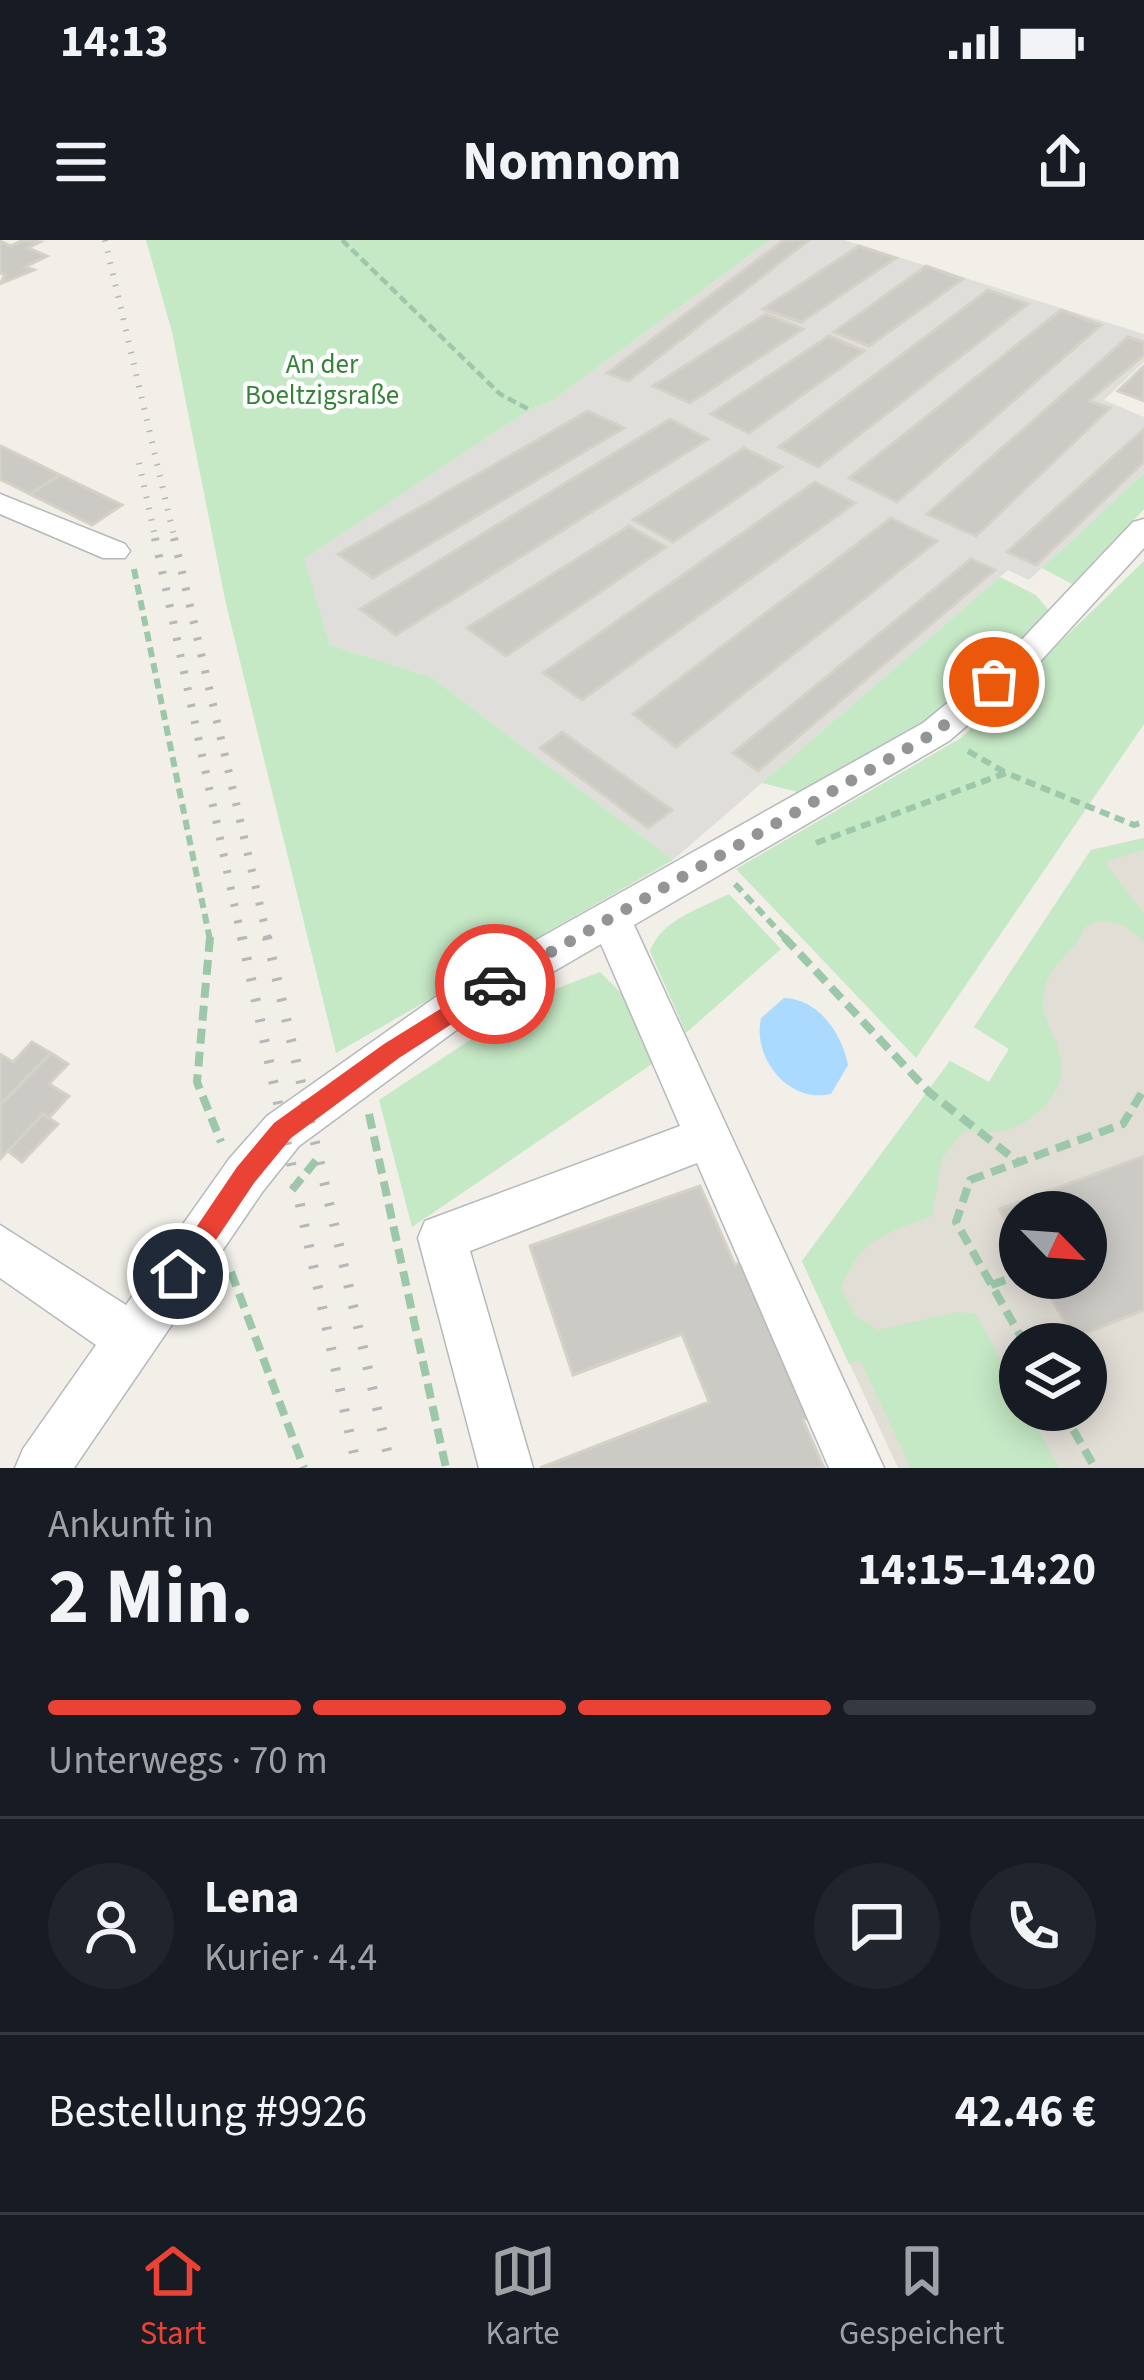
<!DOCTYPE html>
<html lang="de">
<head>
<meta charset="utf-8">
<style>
  :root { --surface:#171b24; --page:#20242c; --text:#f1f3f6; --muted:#9ea1a6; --line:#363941; --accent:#ea4335 }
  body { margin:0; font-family:"Source Sans 3",sans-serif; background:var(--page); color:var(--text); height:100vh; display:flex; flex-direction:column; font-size:45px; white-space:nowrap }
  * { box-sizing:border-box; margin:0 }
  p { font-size:39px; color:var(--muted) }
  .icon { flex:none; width:66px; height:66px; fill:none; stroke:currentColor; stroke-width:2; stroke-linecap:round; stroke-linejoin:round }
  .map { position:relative; height:1228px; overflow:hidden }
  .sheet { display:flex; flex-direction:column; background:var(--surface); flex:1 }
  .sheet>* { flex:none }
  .needle { width:78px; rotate:115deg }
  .tools { position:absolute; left:999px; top:951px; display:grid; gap:24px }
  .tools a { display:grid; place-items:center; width:108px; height:108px; border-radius:50%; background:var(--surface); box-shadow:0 6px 30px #0003; font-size:60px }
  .pin { position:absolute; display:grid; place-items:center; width:102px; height:102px; color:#fff; margin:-51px; border:6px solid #fff; border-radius:50%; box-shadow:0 3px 12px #0007 }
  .courier { position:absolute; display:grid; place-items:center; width:120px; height:120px; margin:-60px; border:9px solid #ea4335; border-radius:50%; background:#fff; color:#222; box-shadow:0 3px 15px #0007 }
  .overview em { font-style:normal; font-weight:700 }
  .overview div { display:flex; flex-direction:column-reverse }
  .overview { display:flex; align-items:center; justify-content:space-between; height:204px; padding:0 48px }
  h1 { font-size:78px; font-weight:700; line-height:90px }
  .bar { display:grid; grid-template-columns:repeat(4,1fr); gap:18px 12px; align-content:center; height:144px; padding:0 48px }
  .bar i { height:15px; border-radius:9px; background:var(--line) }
  .bar .current { background:var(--accent) }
  .bar p { grid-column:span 4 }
  .line { display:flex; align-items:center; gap:30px; padding:0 48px; border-top:3px solid var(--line) }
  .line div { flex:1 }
  .round { display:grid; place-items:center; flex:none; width:126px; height:126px; border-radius:63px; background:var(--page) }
  .status { display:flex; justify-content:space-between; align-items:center; height:84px; padding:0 60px; background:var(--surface); direction:ltr }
  .status svg { height:33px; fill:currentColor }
  header { display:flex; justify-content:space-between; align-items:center; height:156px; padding:0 48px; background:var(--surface); font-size:54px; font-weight:700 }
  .menu { display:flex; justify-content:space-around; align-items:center; height:168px; border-top:3px solid var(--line); background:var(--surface); font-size:33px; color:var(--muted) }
  .menu a { display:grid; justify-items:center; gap:6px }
  .menu .current { color:var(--accent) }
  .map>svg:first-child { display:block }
  .industrial { fill:#e0deda }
  .education { fill:#e1ded6; fill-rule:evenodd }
  .green { fill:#c5e8c5 }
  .water { fill:#aadaff }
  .building { fill:#cccac5; stroke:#d6d1c6; stroke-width:3 }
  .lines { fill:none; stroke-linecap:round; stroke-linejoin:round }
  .minor-casing { stroke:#b5b8bc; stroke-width:3 }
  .path-far2 { stroke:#9cc7a9; stroke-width:4.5; stroke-dasharray:9 4.5; stroke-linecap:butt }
  .path-far1 { stroke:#9cc7a9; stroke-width:6; stroke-dasharray:10 6; stroke-linecap:butt }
  .path { stroke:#9cc7a9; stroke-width:8; stroke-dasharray:15 8; stroke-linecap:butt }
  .minor { fill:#fff; fill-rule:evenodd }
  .rail-far2 { stroke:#b6b7b8; stroke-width:6; stroke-dasharray:1.5 10; stroke-linecap:butt }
  .rail-far1 { stroke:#b6b7b8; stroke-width:8; stroke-dasharray:3 14; stroke-linecap:butt }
  .rail { stroke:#b6b7b8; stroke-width:10; stroke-dasharray:3 18; stroke-linecap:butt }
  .route { fill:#ea4335 }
  .done { stroke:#929495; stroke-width:12; stroke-dasharray:0 21.6 }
  .labels { text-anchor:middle; stroke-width:9; stroke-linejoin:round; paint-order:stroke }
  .far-park-label { font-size:27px; fill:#348238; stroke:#fff }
</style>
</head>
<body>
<div class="status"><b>14:13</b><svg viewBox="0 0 49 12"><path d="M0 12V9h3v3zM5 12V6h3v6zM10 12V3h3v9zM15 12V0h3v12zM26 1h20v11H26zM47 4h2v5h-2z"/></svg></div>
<header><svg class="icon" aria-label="menu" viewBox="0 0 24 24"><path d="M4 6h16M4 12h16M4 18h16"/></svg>Nomnom<svg class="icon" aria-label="share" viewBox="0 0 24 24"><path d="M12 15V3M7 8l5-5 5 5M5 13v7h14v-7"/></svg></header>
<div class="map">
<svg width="1144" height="1228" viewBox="0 0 1144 1228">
  <rect width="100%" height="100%" fill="#f1efe8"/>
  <!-- industrial -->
  <path class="industrial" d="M770 0H844L1144 94V122L1104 160 1144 177V233L1029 340 1008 330 673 620 431 437 330 405 303 319 529 170 552 161Z"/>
  <!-- education -->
  <path class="education" d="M1144 598V1228H898L802 1021 950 821 989 842 1009 809 974 787 1091 610ZM1020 972H1086V1038H1020ZM1020 1104H1086V1170H1020Z"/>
  <!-- green -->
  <path class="green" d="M146 0H770L552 161 529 170 304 319 330 405 431 437 673 620 336 813 226 364 172 92Z
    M1144 233V269L1072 344 1042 328Z
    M1144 321V484L916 818 736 629 961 498Z
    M1000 337 1036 355 1050 372C987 450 900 499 816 549L798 552 762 543Z
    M1144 598V609L1105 622 1144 674V703C1129 684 1107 675 1085 687 1076 712 1052 721 1045 747 1037 774 1056 794 1061 819 1067 850 1037 880 1010 889 996 894 978 891 963 892L942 918 932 976C885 993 860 999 841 1048L854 1074 878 1090 957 1072 976 1074 1020 1156V1170H1028L1059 1228H911L860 1120 849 1124 802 1021 950 821 989 842 1009 809 974 787 1091 610Z
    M729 654 781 709 686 793 650 711C661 680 701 668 729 654Z
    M600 732 631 763 652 824 412 987 379 860 537 756Z"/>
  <!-- water -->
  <path class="water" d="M784 758C819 759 842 794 848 825L831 854C788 864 752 817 761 778Z"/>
  <!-- building -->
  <path class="building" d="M23 0 40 2 28 8 47 16 25 27 34 30 0 44 5 35 0 33V1L11 6Z
    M784 0H809L628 141 607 133Z
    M859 6 896 18 801 82 763 69Z
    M926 26 963 39 869 106 834 92Z
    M988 50 1028 64 818 227 779 207Z
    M1061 70 1101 85 897 262 849 238Z
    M766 74 803 89 690 163 653 146Z
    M829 96 864 111 749 193 711 174Z
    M1128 97 1144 102V115L1089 161 1110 168 976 296 927 274Z
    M1144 126V161L1118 151Z
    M588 171 624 188 373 338 338 314Z
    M670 179 708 199 396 395 360 369Z
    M1144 189V222L1036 325 1007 312Z
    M0 207 1 206 60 235 30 254 0 239Z
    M744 208 782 227 673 302 633 280Z
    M60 235 122 265 92 285 30 254Z
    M815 242 855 263 582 460 543 433Z
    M891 278 937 301 676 507 633 474Z
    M629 286 666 307 506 416 467 388Z
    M971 319 995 330 758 531 733 513Z
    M562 492 672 570 648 588 540 508Z
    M32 802 51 813 0 865V814L13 822Z
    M51 813 68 824 49 844 69 856 49 878 43 874 1 918 0 865Z
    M43 874 58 884 22 922 8 911Z
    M1144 916V1070L1074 1098 1039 1038H1086V972H1020V1005L999 969Z
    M700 946 735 1025 743 1022 772 1087 811 1176 803 1180 824 1228H540L709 1162 682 1094 573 1135 530 1006Z"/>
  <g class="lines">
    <!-- minor casing -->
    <g class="minor-casing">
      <path id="minor" d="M0 254 125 304 130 311 125 318H103L0 274Z
        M1144 279V308L1036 426 949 501 634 685 884 1228H829L697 923 470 1011 533 1228H479L418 998 425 981 680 886 601 704 470 780 299 906 263 951 74 1228H15L23 1209 96 1105 0 1038V985L126 1065 229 919 267 876 440 754 923 483 1012 410 1133 282Z"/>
    </g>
    <!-- path-far2 -->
    <path class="path-far2" d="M342 0 500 154 530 170"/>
    <!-- path-far1 -->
    <path class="path-far1" d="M134 329 210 700
      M968 511 1006 533
      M816 603 1006 533 1134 585 1144 582
      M735 644 787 700"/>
    <!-- path -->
    <path class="path" d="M210 697 197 842 221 902
      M784 697 929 852 1018 922
      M369 874 446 1228
      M292 950 318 918
      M231 1032 304 1228
      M991 1045 1020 1035
      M1025 1104 956 982 970 940 1123 884 1144 849
      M1062 1170 1095 1228"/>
    <!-- minor -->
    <use href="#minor" class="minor"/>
    <!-- rail-far2 -->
    <path class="rail-far2" d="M105 0 175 301
      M139 223 156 301"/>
    <!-- rail-far1 -->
    <path class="rail-far1" d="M155 298 242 700
      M174 298 268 700"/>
    <!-- rail -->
    <path class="rail" d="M242 697 357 1228
      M267 697 391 1228"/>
  </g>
  <!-- route -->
  <path class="route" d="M495 735 506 744 503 751 399 818 291 898 254 943 187 1043 178 1047 170 1043 166 1034 170 1026 237 927 274 883 384 804Z"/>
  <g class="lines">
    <!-- done -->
    <path class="done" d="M495 744 936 492 994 442"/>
  </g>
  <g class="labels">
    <!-- far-park labels -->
    <g class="far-park-label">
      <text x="322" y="133">An der<tspan x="322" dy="31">Boeltzigsraße</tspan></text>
    </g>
  </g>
</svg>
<div class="tools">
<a><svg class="needle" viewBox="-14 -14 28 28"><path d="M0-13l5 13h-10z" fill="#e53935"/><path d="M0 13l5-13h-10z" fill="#9ea1a6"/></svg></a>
<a><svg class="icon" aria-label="layers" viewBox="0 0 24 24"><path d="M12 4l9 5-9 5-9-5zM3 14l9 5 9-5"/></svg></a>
</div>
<div class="pin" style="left:994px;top:442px;background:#ea580c"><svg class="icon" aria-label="bag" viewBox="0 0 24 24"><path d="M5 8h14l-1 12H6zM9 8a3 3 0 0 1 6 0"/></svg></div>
<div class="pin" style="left:178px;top:1034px;background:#1f2937"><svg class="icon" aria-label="home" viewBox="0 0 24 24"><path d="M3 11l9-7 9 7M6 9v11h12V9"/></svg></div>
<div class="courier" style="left:495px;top:744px"><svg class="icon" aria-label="car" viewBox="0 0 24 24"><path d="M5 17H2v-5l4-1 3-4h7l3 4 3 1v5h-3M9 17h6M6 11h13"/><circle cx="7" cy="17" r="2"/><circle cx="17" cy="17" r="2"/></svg></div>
</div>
<section class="sheet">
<div class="overview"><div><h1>2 Min.</h1><p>Ankunft in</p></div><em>14:15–14:20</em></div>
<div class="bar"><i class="current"></i><i class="current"></i><i class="current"></i><i></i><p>Unterwegs · 70 m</p></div>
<div class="line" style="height:216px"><a class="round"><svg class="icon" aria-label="person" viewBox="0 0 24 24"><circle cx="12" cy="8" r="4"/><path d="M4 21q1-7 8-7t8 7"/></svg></a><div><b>Lena</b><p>Kurier · 4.4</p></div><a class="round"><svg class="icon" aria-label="chat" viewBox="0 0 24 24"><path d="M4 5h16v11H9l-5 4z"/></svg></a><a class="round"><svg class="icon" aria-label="phone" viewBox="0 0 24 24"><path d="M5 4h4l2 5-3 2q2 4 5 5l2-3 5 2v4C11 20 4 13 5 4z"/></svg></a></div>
<div class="line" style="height:156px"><div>Bestellung #9926</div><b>42.46 €</b></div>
</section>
<nav class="menu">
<a class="current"><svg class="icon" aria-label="home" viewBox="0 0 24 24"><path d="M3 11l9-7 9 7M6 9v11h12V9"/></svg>Start</a>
<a><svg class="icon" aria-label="map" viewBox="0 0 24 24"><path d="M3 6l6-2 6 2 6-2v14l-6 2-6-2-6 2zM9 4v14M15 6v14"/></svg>Karte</a>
<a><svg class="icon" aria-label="saved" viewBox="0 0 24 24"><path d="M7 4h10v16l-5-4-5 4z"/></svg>Gespeichert</a>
</nav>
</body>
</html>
